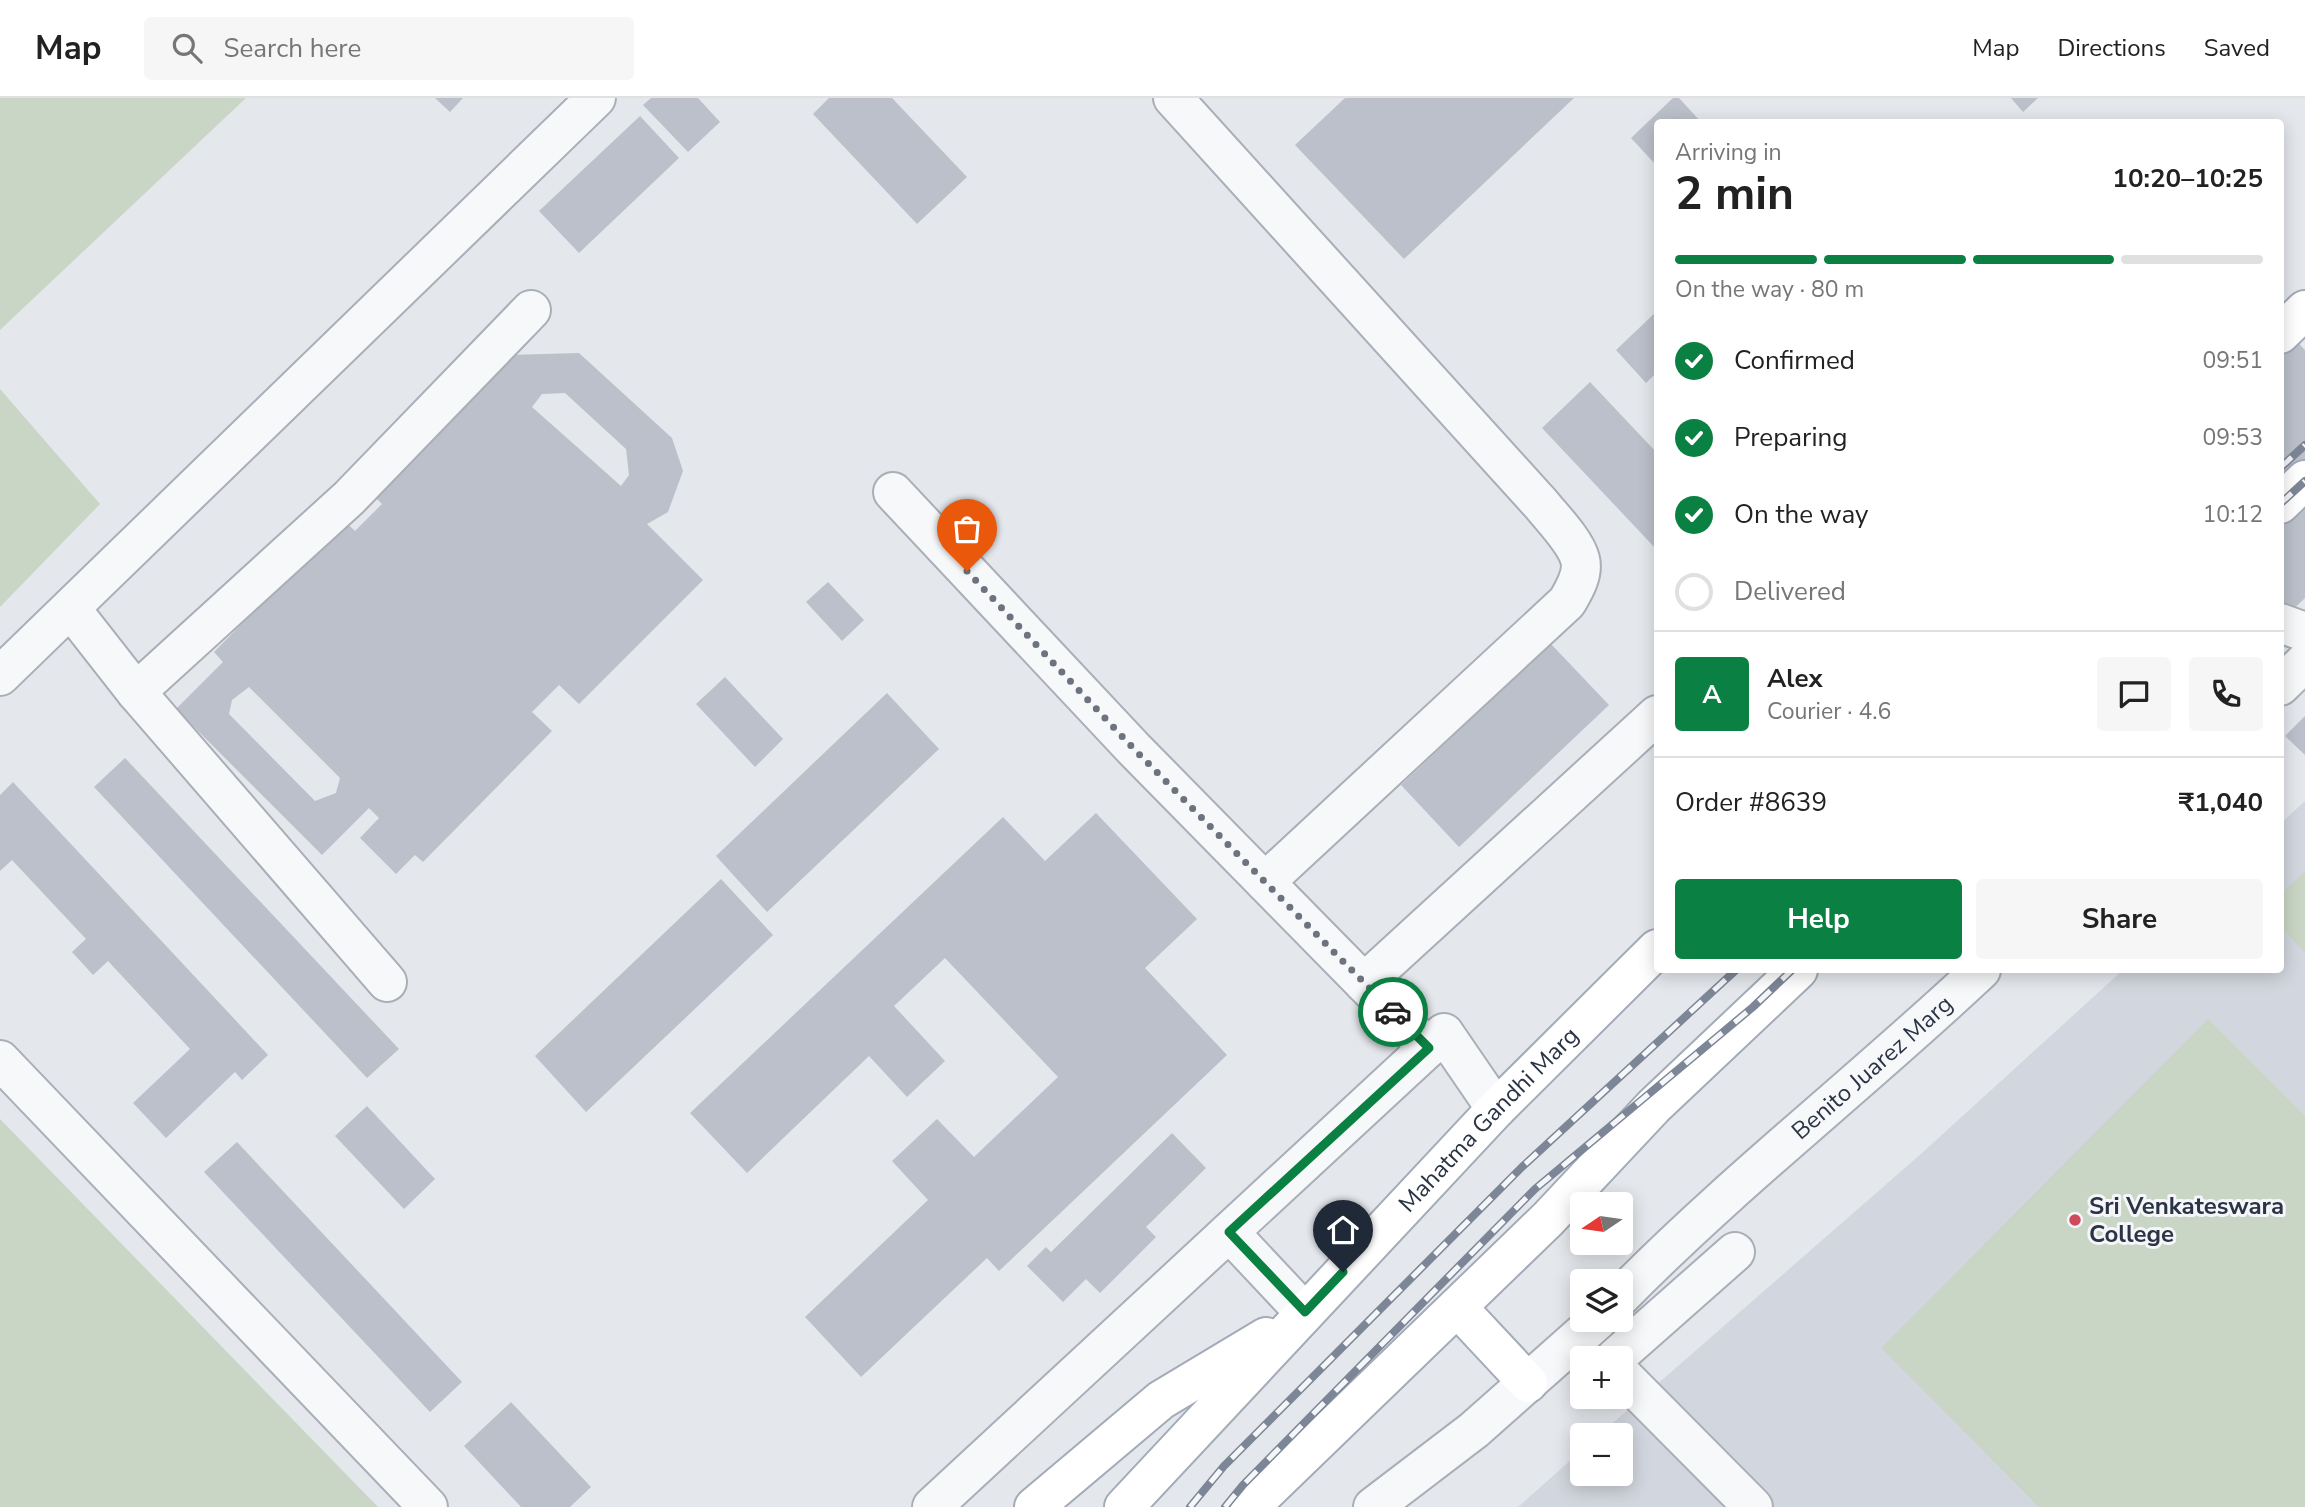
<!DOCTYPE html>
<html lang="en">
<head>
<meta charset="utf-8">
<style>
  :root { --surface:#fff; --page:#f6f6f6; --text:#222; --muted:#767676; --line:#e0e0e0; --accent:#0b8043 }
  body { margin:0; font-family:"Nunito Sans",sans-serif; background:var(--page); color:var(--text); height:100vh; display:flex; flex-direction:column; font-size:26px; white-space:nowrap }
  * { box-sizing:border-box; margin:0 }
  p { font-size:23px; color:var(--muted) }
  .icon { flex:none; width:38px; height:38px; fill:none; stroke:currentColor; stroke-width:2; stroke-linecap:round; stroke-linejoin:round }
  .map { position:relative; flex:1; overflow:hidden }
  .side { position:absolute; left:1654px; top:21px; width:630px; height:854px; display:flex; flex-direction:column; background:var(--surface); border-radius:7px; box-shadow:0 4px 18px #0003 }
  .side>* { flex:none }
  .needle { width:46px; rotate:257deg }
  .buttons { position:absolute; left:1570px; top:1094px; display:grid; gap:14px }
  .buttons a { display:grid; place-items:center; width:63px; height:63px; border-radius:7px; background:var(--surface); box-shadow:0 4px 18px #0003; font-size:35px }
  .pin { position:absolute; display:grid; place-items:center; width:60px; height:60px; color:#fff; margin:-72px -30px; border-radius:50% 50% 50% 0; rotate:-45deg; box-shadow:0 0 7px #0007 }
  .pin .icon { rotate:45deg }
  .courier { position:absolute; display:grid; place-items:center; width:70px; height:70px; margin:-35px; border:5px solid #0b8043; border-radius:50%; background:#fff; color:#222; box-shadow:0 2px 9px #0007 }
  .head em { font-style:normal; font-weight:700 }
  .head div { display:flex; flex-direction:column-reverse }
  .head { display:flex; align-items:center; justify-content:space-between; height:119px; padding:0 21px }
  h1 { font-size:46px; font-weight:700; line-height:52px }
  .bar { display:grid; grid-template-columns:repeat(4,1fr); gap:10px 7px; align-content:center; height:84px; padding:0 21px }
  .bar i { height:9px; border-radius:5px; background:var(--line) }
  .bar .on { background:var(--accent) }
  .bar p { grid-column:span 4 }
  .line { display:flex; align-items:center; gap:18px; padding:0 21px; border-top:2px solid var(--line) }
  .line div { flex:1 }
  .round { display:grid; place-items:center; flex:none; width:74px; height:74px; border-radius:7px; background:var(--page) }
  ol { padding:0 21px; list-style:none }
  li { display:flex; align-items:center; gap:21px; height:77px }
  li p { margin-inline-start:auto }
  li .icon { padding:7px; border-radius:50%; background:var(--accent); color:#fff; stroke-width:4 }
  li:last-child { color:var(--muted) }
  li i { width:38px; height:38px; border:4px solid var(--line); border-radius:50% }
  .button { display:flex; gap:14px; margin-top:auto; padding:14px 21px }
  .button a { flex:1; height:80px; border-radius:7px; background:var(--accent); color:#fff; font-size:28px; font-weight:700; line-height:80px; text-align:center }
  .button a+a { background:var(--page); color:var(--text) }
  header { display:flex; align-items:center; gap:42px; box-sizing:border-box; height:98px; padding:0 35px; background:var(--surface); border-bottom:2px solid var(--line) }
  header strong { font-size:33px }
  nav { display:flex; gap:38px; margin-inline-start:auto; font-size:24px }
  .search { width:490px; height:63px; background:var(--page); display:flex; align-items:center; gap:18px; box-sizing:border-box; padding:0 24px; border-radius:7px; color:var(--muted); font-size:26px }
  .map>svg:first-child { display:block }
  .built { fill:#d2d6de }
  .green { fill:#c9d6c5 }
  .building { fill:#bbc0ca; fill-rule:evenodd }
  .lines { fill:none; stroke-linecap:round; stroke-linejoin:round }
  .minor-casing { stroke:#a9aeb7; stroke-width:42 }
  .major-casing { stroke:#a3abb8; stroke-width:42 }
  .minor { stroke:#f7f8fa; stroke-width:38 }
  .major { stroke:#fff; stroke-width:38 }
  .rail-casing { stroke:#7d8696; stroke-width:8 }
  .rail { stroke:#f4f6f9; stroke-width:5; stroke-dasharray:16; stroke-linecap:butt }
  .done { stroke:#6c737f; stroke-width:7; stroke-dasharray:0 12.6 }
  .route { stroke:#0b8043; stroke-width:9 }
  .poi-dot { fill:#d1495b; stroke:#f4f6f9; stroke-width:2.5 }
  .labels { text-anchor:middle; stroke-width:6; stroke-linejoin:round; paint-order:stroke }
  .street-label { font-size:24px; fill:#2b3445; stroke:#f4f6f9 }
  .poi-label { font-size:24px; font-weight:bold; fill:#2b3445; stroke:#f4f6f9; text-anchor:start }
</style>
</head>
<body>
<header>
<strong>Map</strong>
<div class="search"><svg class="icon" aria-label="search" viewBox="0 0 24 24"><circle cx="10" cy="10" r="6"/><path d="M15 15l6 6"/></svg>Search here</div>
<nav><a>Map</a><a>Directions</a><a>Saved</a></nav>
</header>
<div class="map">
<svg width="2305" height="1409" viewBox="0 0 2305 1409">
  <rect width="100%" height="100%" fill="#e4e7ec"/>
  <!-- built -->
  <path class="built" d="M2305 703V1409H1518L1582 1352V1376H1620V1337H1599L1922 1055 2123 872H2280V726Z"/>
  <!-- green -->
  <path class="green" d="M0 0H246L0 232Z
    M0 291 100 406 0 509Z
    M2305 773V855L2280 828V797Z
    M2208 921 2305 1018V1409H2039L1881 1250Z
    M0 1021 378 1409H0Z"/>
  <!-- building -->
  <path class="building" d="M435 0H463L450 14Z
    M651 0H698L720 24 688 54 643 7Z
    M829 0H892L967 79 917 126 813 16Z
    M1345 0H1574L1404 161 1295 47Z
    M1673 0H1679L1701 24H1657V68L1631 40Z
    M2011 0H2038L2023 14Z
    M640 18 679 60 579 155 539 113Z
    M1657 213V274L1646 285 1616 252Z
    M2280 226 2305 252V500L2280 524Z
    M579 255 672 340 683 373 668 414 647 426 703 482 579 606 559 587 532 614 552 633 423 764 415 757 396 776 360 740 379 720 369 710 322 757 176 611 223 564 214 554 344 422 355 433 382 406 368 392 504 257ZM565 295 626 351 629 377 621 388 532 309 542 296ZM249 589 340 680 336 695 315 703 229 616 232 602Z
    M1590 284 1657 355V452L1542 330Z
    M828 484 864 522 842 543 806 504Z
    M1551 546 1609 607 1459 749 1401 687Z
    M725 579 783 641 755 669 696 606Z
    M887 595 939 651 767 814 716 758Z
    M2305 618V657L2285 638Z
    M125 660 399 951 367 980 94 689Z
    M13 684 268 957 242 982 235 974 166 1040 133 1005 190 951 108 863 93 877 72 854 86 841 12 762 0 773V697Z
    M1096 715 1197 821 1145 870 1227 957 999 1173 987 1160 861 1279 805 1219 928 1102 892 1063 937 1021 974 1059 1058 979 945 860 894 908 945 963 907 999 869 958 747 1075 690 1015 1003 719 1045 763Z
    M721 781 773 837 586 1014 535 958Z
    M367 1008 435 1081 404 1111 335 1038Z
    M1172 1035 1206 1070 1146 1129 1156 1139 1100 1195 1086 1181 1063 1204 1027 1168 1046 1149 1051 1154Z
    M237 1044 462 1284 430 1314 204 1074Z
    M511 1304 591 1389 570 1409H521L464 1348Z"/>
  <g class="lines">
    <!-- minor casing -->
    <g class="minor-casing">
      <g id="minor">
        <path d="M1173 0 1541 406C1553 421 1575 443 1580 461 1584 476 1574 492 1567 504L1265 784"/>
        <path d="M893 394 1134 651 1428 950"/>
        <path d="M71 511 136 594 387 884"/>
        <path d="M2280 525 2305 534"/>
        <path d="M0 578 596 0"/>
        <path d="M2280 588 2305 564"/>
        <path d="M136 594 349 400 531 212"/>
        <path d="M1364 885 1657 617"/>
        <path d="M0 962 428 1409"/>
        <path d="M1229 1134 1305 1215"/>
        <path id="s1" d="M1620 1199C1734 1083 1863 983 1981 872"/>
        <path d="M1615 1260 1735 1154"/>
        <path d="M1620 1275 1753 1409"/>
        <path d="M932 1409 1444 935 1496 1011"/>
        <path d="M1373 1409 1474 1332 1598 1222"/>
      </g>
    </g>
    <!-- major casing -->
    <g class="major-casing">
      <g id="major">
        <path d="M2280 236 2305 212"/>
        <path d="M2280 406 2305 382"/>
        <path d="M1457 1209 1528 1285"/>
        <path d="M1034 1409 1161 1302 1266 1239"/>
        <path id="s2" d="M1124 1409 1496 1011 1657 851"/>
        <path d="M1250 1409 1548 1121 1654 1008 1798 872"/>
      </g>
    </g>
    <!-- minor -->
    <use href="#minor" class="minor"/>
    <!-- major -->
    <use href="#major" class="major"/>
    <!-- rail casing -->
    <g class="rail-casing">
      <path id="rail" d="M2280 370 2305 347
        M2280 406 2305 383
        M1190 1409 1224 1368 1522 1069 1736 872
        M1225 1409 1243 1387 1535 1091 1753 909 1792 872"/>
    </g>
    <!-- rail -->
    <use href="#rail" class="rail"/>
  </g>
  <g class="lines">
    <!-- done -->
    <path class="done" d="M967 473 1134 651 1393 914"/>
    <!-- route -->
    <path class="route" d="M1343 1174 1305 1214 1229 1134 1429 950 1393 914"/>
  </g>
  <!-- markers -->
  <circle class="poi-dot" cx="2075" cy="1122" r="7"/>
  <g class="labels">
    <!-- street labels -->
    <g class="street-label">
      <text dy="8" stroke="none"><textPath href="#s1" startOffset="341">Benito Juarez Marg</textPath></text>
      <text dy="8" stroke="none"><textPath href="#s2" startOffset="532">Mahatma Gandhi Marg</textPath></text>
    </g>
    <!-- poi labels -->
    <g class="poi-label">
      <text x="2089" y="1116">Sri Venkateswara<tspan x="2089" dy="28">College</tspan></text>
    </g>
  </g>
</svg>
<div class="buttons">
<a><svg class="needle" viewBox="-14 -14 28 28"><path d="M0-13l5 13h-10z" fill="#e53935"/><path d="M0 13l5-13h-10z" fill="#767676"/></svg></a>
<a><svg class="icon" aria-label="layers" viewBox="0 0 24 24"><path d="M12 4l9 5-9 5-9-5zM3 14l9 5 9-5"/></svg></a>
<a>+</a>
<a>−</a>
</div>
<div class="pin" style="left:967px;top:473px;background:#ea580c"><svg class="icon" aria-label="bag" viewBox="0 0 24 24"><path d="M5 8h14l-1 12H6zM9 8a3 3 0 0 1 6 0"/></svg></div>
<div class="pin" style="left:1343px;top:1174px;background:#1f2937"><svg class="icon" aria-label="home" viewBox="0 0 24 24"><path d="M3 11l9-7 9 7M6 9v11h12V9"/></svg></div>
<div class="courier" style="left:1393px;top:914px"><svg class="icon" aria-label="car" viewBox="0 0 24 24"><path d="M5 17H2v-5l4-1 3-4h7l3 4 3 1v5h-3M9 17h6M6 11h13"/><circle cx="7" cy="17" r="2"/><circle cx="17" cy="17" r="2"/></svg></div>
<section class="side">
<div class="head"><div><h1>2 min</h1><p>Arriving in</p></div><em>10:20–10:25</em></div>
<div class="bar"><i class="on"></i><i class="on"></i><i class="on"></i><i></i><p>On the way · 80 m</p></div>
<ol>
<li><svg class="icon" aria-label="check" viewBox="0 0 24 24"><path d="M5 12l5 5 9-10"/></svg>Confirmed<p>09:51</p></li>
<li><svg class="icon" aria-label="check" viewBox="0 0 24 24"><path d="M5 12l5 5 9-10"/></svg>Preparing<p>09:53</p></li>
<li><svg class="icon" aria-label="check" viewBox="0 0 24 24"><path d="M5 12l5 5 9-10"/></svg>On the way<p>10:12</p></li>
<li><i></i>Delivered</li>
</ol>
<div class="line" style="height:126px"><b class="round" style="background:var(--accent);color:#fff">A</b><div><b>Alex</b><p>Courier · 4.6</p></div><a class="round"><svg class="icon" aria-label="chat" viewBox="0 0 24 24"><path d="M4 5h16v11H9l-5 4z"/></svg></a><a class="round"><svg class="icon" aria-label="phone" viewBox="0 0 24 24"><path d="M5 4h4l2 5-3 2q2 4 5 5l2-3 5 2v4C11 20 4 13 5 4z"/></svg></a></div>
<div class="line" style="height:91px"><div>Order #8639</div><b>₹1,040</b></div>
<div class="button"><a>Help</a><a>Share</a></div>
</section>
</div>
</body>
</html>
